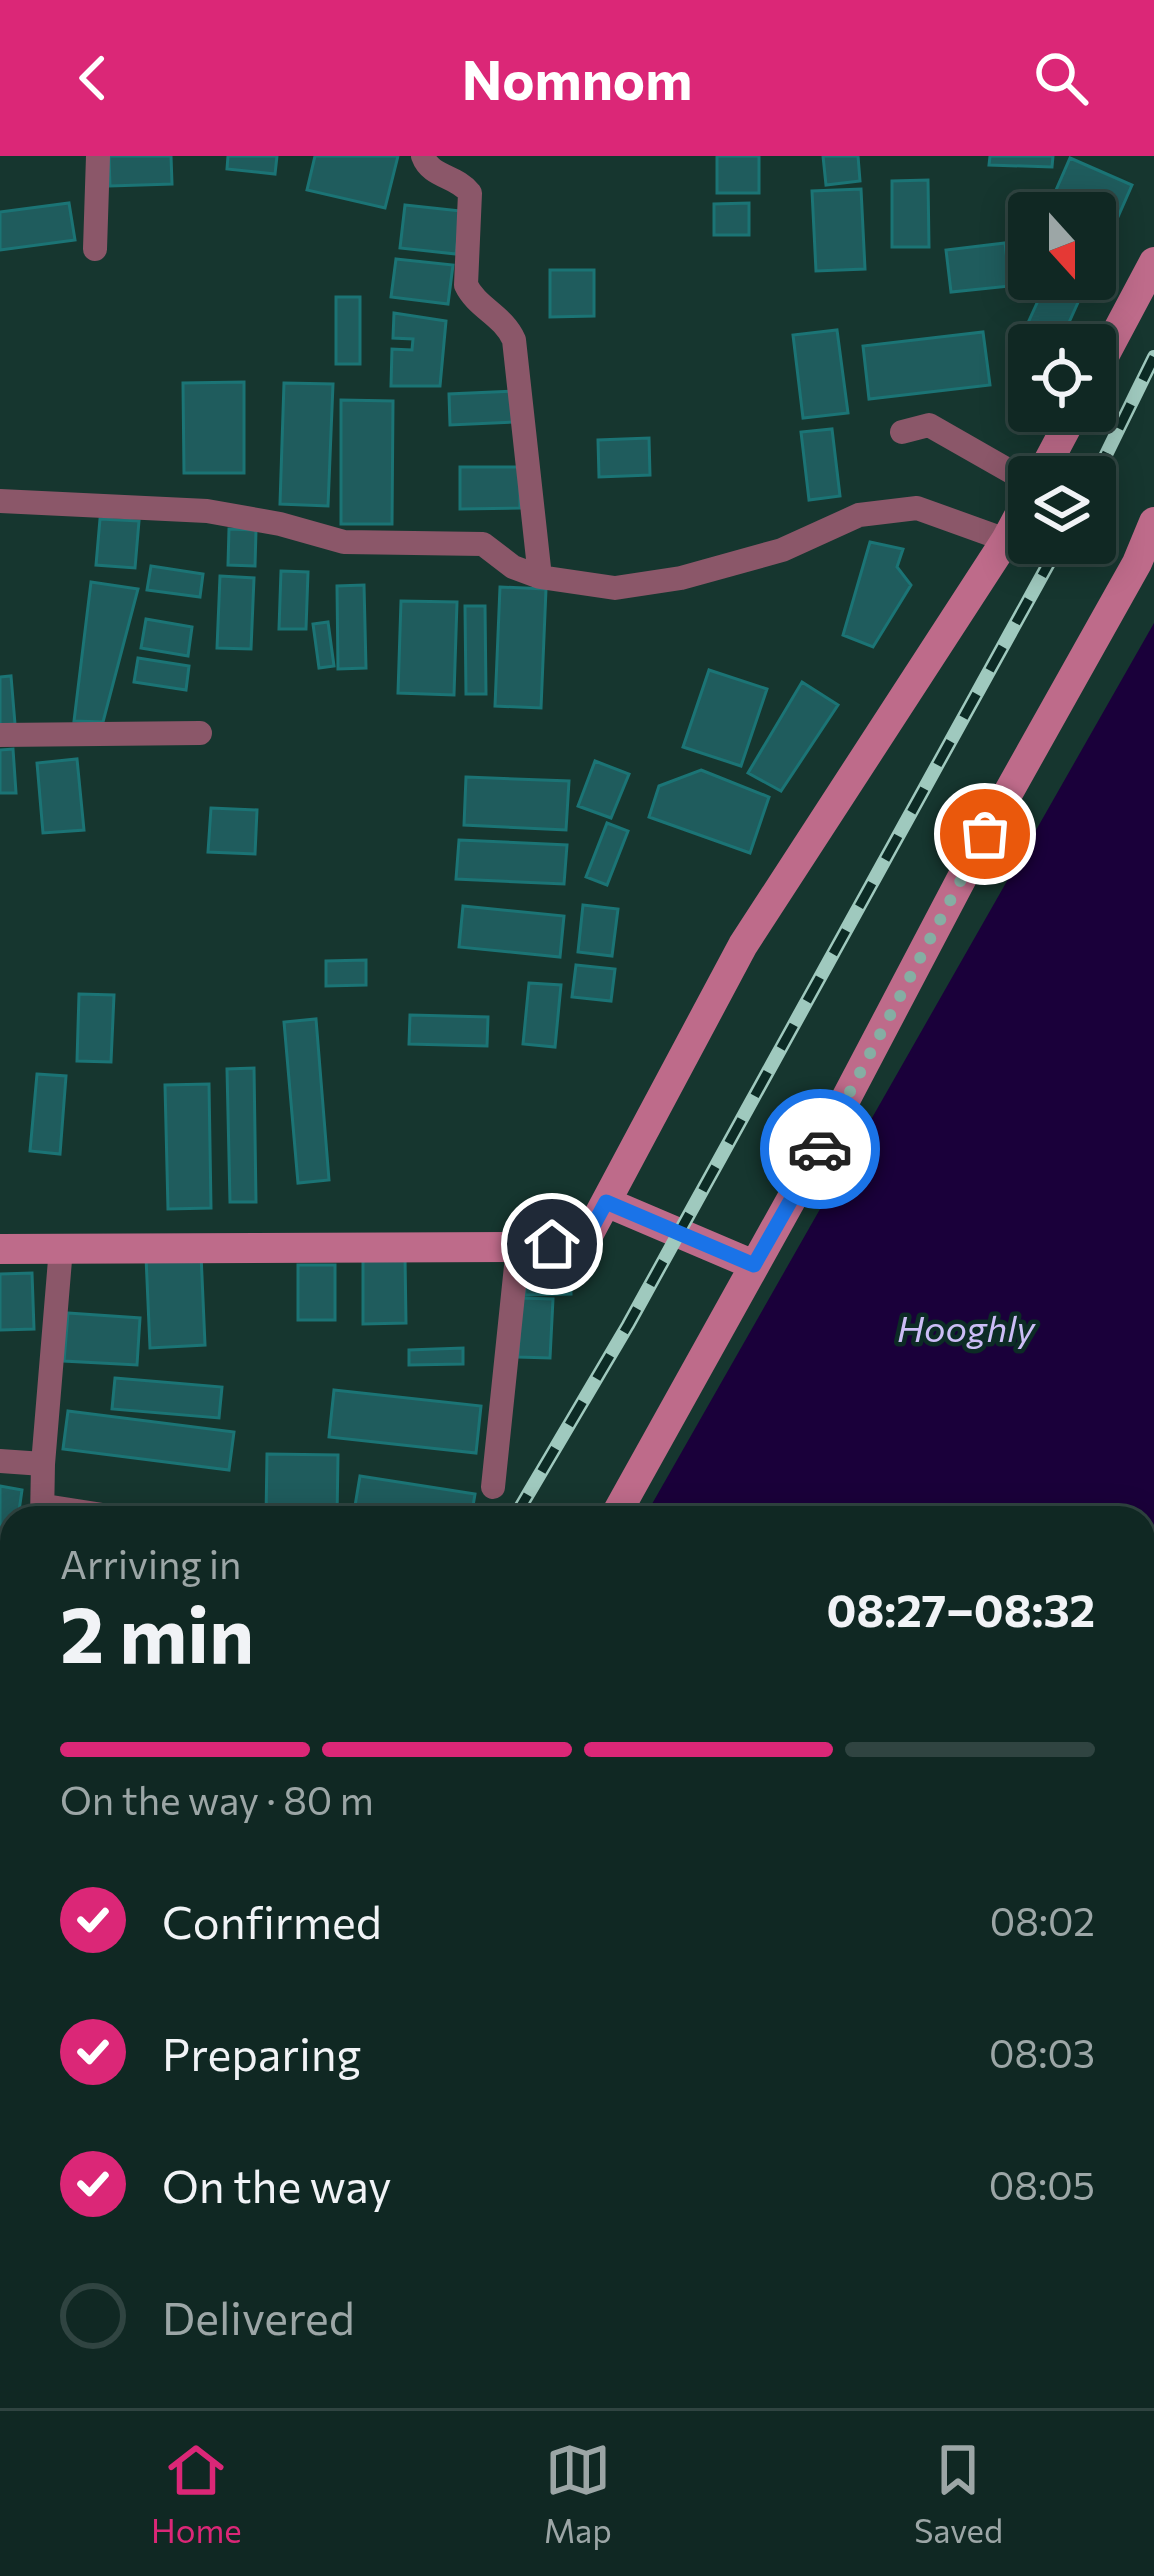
<!DOCTYPE html>
<html lang="en">
<head>
<meta charset="utf-8">
<style>
  :root { --surface:#102823; --page:#1e3430; --text:#f1f3f6; --muted:#9ca6a6; --line:#304441; --accent:#db2777 }
  body { margin:0; font-family:Commissioner,sans-serif; background:var(--page); color:var(--text); height:100vh; display:flex; flex-direction:column; font-size:45px; white-space:nowrap }
  * { box-sizing:border-box; margin:0 }
  p { font-size:39px; color:var(--muted) }
  .icon { flex:none; width:66px; height:66px; fill:none; stroke:currentColor; stroke-width:2; stroke-linecap:round; stroke-linejoin:round }
  .map { position:relative; flex:1; overflow:hidden }
  .panel { position:absolute; left:0px; top:1350px; width:1155px; height:903px; display:flex; flex-direction:column; background:var(--surface); border-radius:36px 36px 0 0; box-shadow:0 6px 30px #0003,0 0 0 3px var(--line) }
  .panel>* { flex:none }
  .needle { width:78px; rotate:159deg }
  .tools { position:absolute; left:1008px; top:36px; display:grid; gap:24px }
  .tools a { display:grid; place-items:center; width:108px; height:108px; border-radius:12px; background:var(--surface); box-shadow:0 6px 30px #0003,0 0 0 3px var(--line); font-size:60px }
  .pin { position:absolute; display:grid; place-items:center; width:102px; height:102px; color:#fff; margin:-51px; border:6px solid #fff; border-radius:50%; box-shadow:0 3px 12px #0007 }
  .courier { position:absolute; display:grid; place-items:center; width:120px; height:120px; margin:-60px; border:9px solid #1a73e8; border-radius:50%; background:#fff; color:#222; box-shadow:0 3px 15px #0007 }
  .headline em { font-style:normal; font-weight:700 }
  .headline div { display:flex; flex-direction:column-reverse }
  .headline { display:flex; align-items:center; justify-content:space-between; height:204px; padding:0 60px }
  h1 { font-size:78px; font-weight:700; line-height:90px }
  .bar { display:grid; grid-template-columns:repeat(4,1fr); gap:18px 12px; align-content:center; height:144px; padding:0 60px }
  .bar i { height:15px; border-radius:9px; background:var(--line) }
  .bar .selected { background:var(--accent) }
  .bar p { grid-column:span 4 }
  ol { padding:0 60px; list-style:none }
  li { display:flex; align-items:center; gap:36px; height:132px }
  li p { margin-inline-start:auto }
  li .icon { padding:12px; border-radius:50%; background:var(--accent); color:#fff; stroke-width:4 }
  li:last-child { color:var(--muted) }
  li i { width:66px; height:66px; border:6px solid var(--line); border-radius:50% }
  header { display:flex; justify-content:space-between; align-items:center; height:156px; padding:0 60px; background:var(--accent); color:#fff; font-size:54px; font-weight:700 }
  .tabs { display:flex; justify-content:space-around; align-items:center; height:168px; border-top:3px solid var(--line); background:var(--surface); font-size:33px; color:var(--muted) }
  .tabs a { display:grid; justify-items:center; gap:6px }
  .tabs .selected { color:var(--accent) }
  .map>svg:first-child { display:block }
  .water { fill:#1a003a }
  .building { fill:#1f5c5d; stroke:#1b7475; stroke-width:3 }
  .lines { fill:none; stroke-linecap:round; stroke-linejoin:round }
  .street { stroke:#8b5769; stroke-width:24 }
  .secondary { stroke:#be6b8a; stroke-width:30 }
  .rail-casing { stroke:#9fc9be; stroke-width:14 }
  .rail { stroke:#0c2b25; stroke-width:9; stroke-dasharray:27; stroke-linecap:butt }
  .done { stroke:#85aea3; stroke-width:12; stroke-dasharray:0 21.6 }
  .route { stroke:#1a73e8; stroke-width:15 }
  .labels { text-anchor:middle; stroke-width:9; stroke-linejoin:round; paint-order:stroke }
  .water-label { font-size:36px; font-style:italic; fill:#ccbdf6; stroke:#0c2b25 }
</style>
</head>
<body>
<header><svg class="icon" aria-label="back" viewBox="0 0 24 24"><path d="M15 5l-7 7 7 7"/></svg>Nomnom<svg class="icon" aria-label="search" viewBox="0 0 24 24"><circle cx="10" cy="10" r="6"/><path d="M15 15l6 6"/></svg></header>
<div class="map">
<svg width="1154" height="2252" viewBox="0 0 1154 2252">
  <rect width="100%" height="100%" fill="#16362f"/>
  <!-- water -->
  <path class="water" d="M1154 467V2252H0L12 2233V2241H1143V1362H644Z"/>
  <!-- building -->
  <path class="building" d="M109 0H171L172 28 110 30Z
    M228 0H277L275 18 227 13Z
    M315 0H398L385 52 307 34Z
    M717 0H759V37H717Z
    M823 0H858L860 25 826 29Z
    M990 0H1053L1052 11 989 9Z
    M1070 2 1132 29 1099 104 1095 102V57H1046Z
    M928 24 929 91H892V25Z
    M861 33 865 113 816 115 812 35Z
    M69 47 75 84 0 94V56Z
    M749 47V79H714V48Z
    M405 49 461 55 456 98 400 92Z
    M1005 87 1010 130 951 136 946 94Z
    M396 103 453 109 448 148 391 141Z
    M550 114H594V160L550 161Z
    M1048 123H1069L1085 131 1061 184 1027 169Z
    M336 141H360V208H336Z
    M394 157 446 165 440 230H391L392 193 412 194 413 183 393 182Z
    M837 174 848 257 803 262 793 179Z
    M983 176 990 229 869 243 863 190Z
    M244 226V317H184L183 227Z
    M284 227 333 228 328 350 280 348Z
    M513 235 514 266 450 269 449 238Z
    M341 244 393 245 392 368H341Z
    M832 273 840 340 809 344 801 276Z
    M649 282 650 319 599 321 598 284Z
    M460 311H520V352L460 353Z
    M100 363 139 365 135 412 96 409Z
    M229 373 256 374 255 410 228 409Z
    M870 386 903 393 897 411 911 429 873 491 843 479Z
    M151 410 203 418 200 441 147 434Z
    M281 415 308 416 306 473H279Z
    M220 420 254 422 251 493 217 492Z
    M91 426 138 433 103 566 74 565Z
    M364 429 366 512 338 513 337 430Z
    M500 431 546 433 541 552 495 550Z
    M401 445 457 446 454 539 398 537Z
    M465 450H485L486 538H466Z
    M146 463 192 471 188 500 141 492Z
    M328 466 334 510 319 512 313 468Z
    M138 502 189 510 186 534 134 526Z
    M709 514 767 533 741 610 683 591Z
    M11 520 15 568 0 569V521Z
    M802 526 838 549 781 635 748 617Z
    M13 593 16 637H0V594Z
    M77 603 84 674 43 677 37 607Z
    M595 605 629 618 611 662 578 650Z
    M701 614 769 641 750 697 649 661 659 630Z
    M466 621 569 625 566 674 464 669Z
    M211 652 257 654 255 698 208 696Z
    M607 667 628 675 607 729 586 721Z
    M459 684 567 689 564 728 456 723Z
    M583 749 618 753 612 800 578 796Z
    M463 750 564 760 560 801 459 791Z
    M366 804V829L326 830V805Z
    M576 809 615 813 611 845 572 841Z
    M529 827 561 829 555 891 523 888Z
    M79 838 114 839 111 906 77 905Z
    M410 859 488 861 487 890 409 888Z
    M316 863 329 1024 298 1027 284 866Z
    M254 912 256 1046H230L227 913Z
    M37 918 66 920 60 998 30 995Z
    M209 928 211 1052 168 1053 165 929Z
    M201 1098 205 1189 150 1192 146 1101Z
    M405 1101 406 1167 363 1168V1102Z
    M570 1105 571 1138 525 1139 524 1106Z
    M298 1109H335V1164H298Z
    M32 1117 34 1173 0 1174V1118Z
    M521 1142 553 1143 550 1202 518 1201Z
    M68 1157 140 1162 137 1209 64 1205Z
    M463 1192V1208L409 1209V1194Z
    M115 1222 222 1231 219 1262 112 1253Z
    M334 1234 481 1250 476 1297 329 1281Z
    M68 1255 234 1276 229 1314 63 1293Z
    M267 1298 338 1299 337 1362H266Z
    M360 1320 475 1338 471 1362H353Z
    M0 1330 22 1334 18 1362H12L11 1402 0 1400Z"/>
  <g class="lines">
    <!-- street -->
    <path class="street" d="M423 0C431 22 456 19 470 37L466 129C477 152 503 159 514 184L540 421
      M95 93 98 0
      M902 276 929 269 1029 326
      M0 345 207 355 280 368 344 386 483 388 513 411 540 421 615 432 681 422 782 394 859 359 917 352 1006 384
      M0 579 200 577
      M0 1305 43 1308
      M493 1331 518 1091
      M45 1350 122 1362
      M42 1362 43 1308 61 1092
      M0 1504 12 1498
      M0 1942 12 1662"/>
    <!-- secondary -->
    <path class="secondary" d="M1095 217 1154 106
      M1040 321 1075 255
      M606 1046 754 1109
      M0 1093 518 1091 585 1085 743 789 1006 384 1029 341
      M614 1362 821 990 985 678 1137 407 1154 366
      M0 2133 12 2120"/>
    <!-- rail casing -->
    <g class="rail-casing">
      <path id="rail" d="M1095 321 1154 201
        M514 1362 628 1169 1060 387
        M0 2038 12 2027"/>
    </g>
    <!-- rail -->
    <use href="#rail" class="rail"/>
  </g>
  <g class="lines">
    <!-- done -->
    <path class="done" d="M820 993 985 678"/>
    <!-- route -->
    <path class="route" d="M552 1088 585 1085 606 1046 754 1109 820 993"/>
  </g>
  <g class="labels">
    <!-- water labels -->
    <g class="water-label">
      <text x="966" y="1186">Hooghly</text>
    </g>
  </g>
</svg>
<div class="tools">
<a><svg class="needle" viewBox="-14 -14 28 28"><path d="M0-13l5 13h-10z" fill="#e53935"/><path d="M0 13l5-13h-10z" fill="#9ca6a6"/></svg></a>
<a><svg class="icon" aria-label="locate" viewBox="0 0 24 24"><circle cx="12" cy="12" r="6"/><path d="M12 2v4M12 18v4M2 12h4M18 12h4"/></svg></a>
<a><svg class="icon" aria-label="layers" viewBox="0 0 24 24"><path d="M12 4l9 5-9 5-9-5zM3 14l9 5 9-5"/></svg></a>
</div>
<div class="pin" style="left:985px;top:678px;background:#ea580c"><svg class="icon" aria-label="bag" viewBox="0 0 24 24"><path d="M5 8h14l-1 12H6zM9 8a3 3 0 0 1 6 0"/></svg></div>
<div class="pin" style="left:552px;top:1088px;background:#1f2937"><svg class="icon" aria-label="home" viewBox="0 0 24 24"><path d="M3 11l9-7 9 7M6 9v11h12V9"/></svg></div>
<div class="courier" style="left:820px;top:993px"><svg class="icon" aria-label="car" viewBox="0 0 24 24"><path d="M5 17H2v-5l4-1 3-4h7l3 4 3 1v5h-3M9 17h6M6 11h13"/><circle cx="7" cy="17" r="2"/><circle cx="17" cy="17" r="2"/></svg></div>
<section class="panel">
<div class="headline"><div><h1>2 min</h1><p>Arriving in</p></div><em>08:27–08:32</em></div>
<div class="bar"><i class="selected"></i><i class="selected"></i><i class="selected"></i><i></i><p>On the way · 80 m</p></div>
<ol>
<li><svg class="icon" aria-label="check" viewBox="0 0 24 24"><path d="M5 12l5 5 9-10"/></svg>Confirmed<p>08:02</p></li>
<li><svg class="icon" aria-label="check" viewBox="0 0 24 24"><path d="M5 12l5 5 9-10"/></svg>Preparing<p>08:03</p></li>
<li><svg class="icon" aria-label="check" viewBox="0 0 24 24"><path d="M5 12l5 5 9-10"/></svg>On the way<p>08:05</p></li>
<li><i></i>Delivered</li>
</ol>
</section>
</div>
<nav class="tabs">
<a class="selected"><svg class="icon" aria-label="home" viewBox="0 0 24 24"><path d="M3 11l9-7 9 7M6 9v11h12V9"/></svg>Home</a>
<a><svg class="icon" aria-label="map" viewBox="0 0 24 24"><path d="M3 6l6-2 6 2 6-2v14l-6 2-6-2-6 2zM9 4v14M15 6v14"/></svg>Map</a>
<a><svg class="icon" aria-label="saved" viewBox="0 0 24 24"><path d="M7 4h10v16l-5-4-5 4z"/></svg>Saved</a>
</nav>
</body>
</html>
